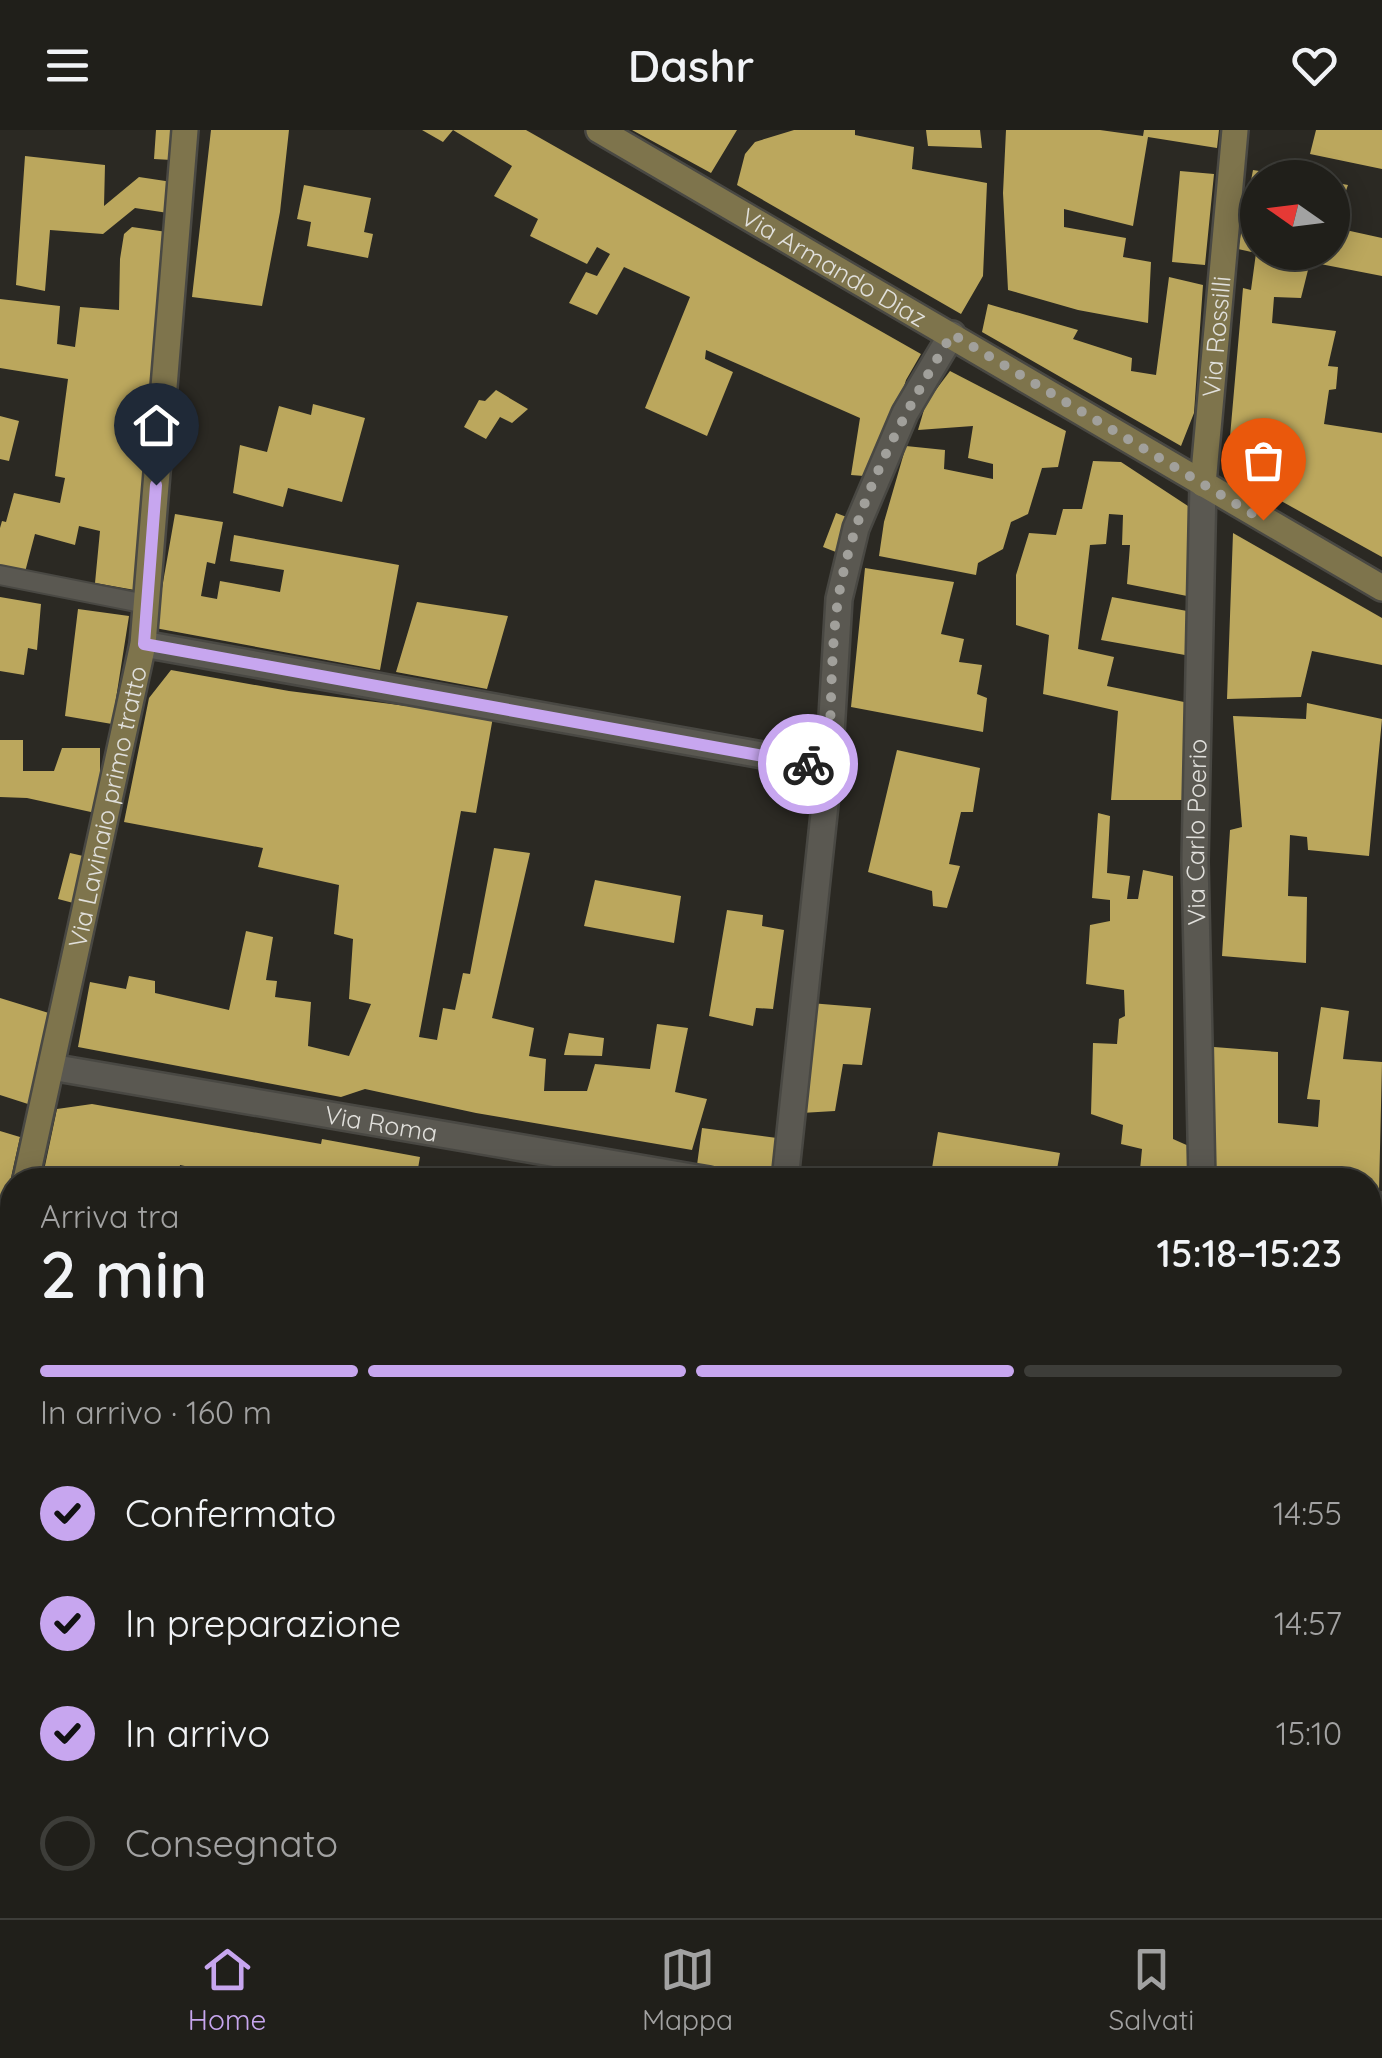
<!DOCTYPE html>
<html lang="it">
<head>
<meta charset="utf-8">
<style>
  :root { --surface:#201f1a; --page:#282723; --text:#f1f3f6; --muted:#a2a2a2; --line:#3d3d39; --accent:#c7a6ef }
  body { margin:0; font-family:Quicksand,sans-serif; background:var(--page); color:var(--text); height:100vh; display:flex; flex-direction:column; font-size:38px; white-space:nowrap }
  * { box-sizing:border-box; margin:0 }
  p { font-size:32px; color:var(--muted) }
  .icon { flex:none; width:55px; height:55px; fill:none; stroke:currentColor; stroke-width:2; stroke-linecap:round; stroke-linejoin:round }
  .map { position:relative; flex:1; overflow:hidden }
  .details { position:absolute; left:0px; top:1038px; width:1382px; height:752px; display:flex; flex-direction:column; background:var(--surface); border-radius:40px 40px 0 0; box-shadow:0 5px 25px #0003,0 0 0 2px var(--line) }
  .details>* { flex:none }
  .needle { width:65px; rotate:284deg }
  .tools { position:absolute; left:1240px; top:30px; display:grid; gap:20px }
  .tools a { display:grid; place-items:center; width:110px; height:110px; border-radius:50%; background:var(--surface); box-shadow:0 5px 25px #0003,0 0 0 2px var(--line); font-size:50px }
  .pin { position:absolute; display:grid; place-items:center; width:85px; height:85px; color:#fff; margin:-102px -42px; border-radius:50% 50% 50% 0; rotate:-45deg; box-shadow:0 0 10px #0007 }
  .pin .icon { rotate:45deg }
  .courier { position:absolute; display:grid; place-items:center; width:100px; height:100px; margin:-50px; border:8px solid #c7a6ef; border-radius:50%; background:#fff; color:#222; box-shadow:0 2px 12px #0007 }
  .head em { font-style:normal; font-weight:600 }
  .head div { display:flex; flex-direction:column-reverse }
  .head { display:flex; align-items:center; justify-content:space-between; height:170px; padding:0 40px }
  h1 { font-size:65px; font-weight:600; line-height:75px }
  .bar { display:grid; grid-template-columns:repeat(4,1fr); gap:15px 10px; align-content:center; height:120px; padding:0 40px }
  .bar i { height:12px; border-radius:8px; background:var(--line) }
  .bar .current { background:var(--accent) }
  .bar p { grid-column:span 4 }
  ol { padding:0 40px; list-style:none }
  li { display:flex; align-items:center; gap:30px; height:110px }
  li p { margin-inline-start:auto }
  li .icon { padding:10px; border-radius:50%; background:var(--accent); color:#111; stroke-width:4 }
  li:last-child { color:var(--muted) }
  li i { width:55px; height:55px; border:5px solid var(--line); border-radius:50% }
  header { display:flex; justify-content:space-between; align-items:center; height:130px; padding:0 40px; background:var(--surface); font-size:45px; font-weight:600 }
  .menu { display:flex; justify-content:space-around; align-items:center; height:140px; border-top:2px solid var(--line); background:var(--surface); font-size:28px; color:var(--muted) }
  .menu a { display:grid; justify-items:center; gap:5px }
  .menu .current { color:var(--accent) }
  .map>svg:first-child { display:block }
  .building { fill:#bba75d }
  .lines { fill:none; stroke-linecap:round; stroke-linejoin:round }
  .lane-casing { stroke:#494843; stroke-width:22 }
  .street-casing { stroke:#494843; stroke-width:30 }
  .secondary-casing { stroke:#494843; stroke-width:30 }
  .lane { stroke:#5a5851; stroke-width:18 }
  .street { stroke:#5a5851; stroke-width:25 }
  .secondary { stroke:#7e744c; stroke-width:25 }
  .done { stroke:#a1a09b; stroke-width:10; stroke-dasharray:0 18 }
  .route { stroke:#c7a6ef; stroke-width:12 }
  .labels { text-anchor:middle; stroke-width:10; stroke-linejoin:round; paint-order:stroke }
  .street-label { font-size:25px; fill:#e1e0dc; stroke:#2b2923 }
</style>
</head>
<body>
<header><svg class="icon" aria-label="menu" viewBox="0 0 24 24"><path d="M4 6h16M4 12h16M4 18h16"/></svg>Dashr<svg class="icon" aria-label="heart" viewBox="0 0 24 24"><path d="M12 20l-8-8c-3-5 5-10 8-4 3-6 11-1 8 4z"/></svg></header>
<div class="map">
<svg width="1382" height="1788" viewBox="0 0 1382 1788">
  <rect width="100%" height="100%" fill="#2b2923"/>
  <!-- building -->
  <path class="building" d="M156 0H174L172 30 154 29Z
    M211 0H289L280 82 262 176 192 167Z
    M422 0H526L921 224 906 250 877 347 851 345 860 288 706 220 705 229 733 242 707 306 645 278 690 167 624 137 597 185 569 173 586 142 597 146 610 124 597 117 587 134 530 106 538 89 494 66 512 36 453 0 443 12Z
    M632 0H737L711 43Z
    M794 0H855V5L914 17 912 39 987 53 983 146 961 184 737 55 745 24 755 12Z
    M926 0H980L982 18 928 16Z
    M1006 0H1100L1143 6 1144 0H1219L1217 18 1148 7 1133 96 1064 79V97L1126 108 1123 127 1151 132 1148 193 1078 180 1008 160 1003 63Z
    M1316 0H1382V39L1310 24Z
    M25 26 105 35 104 76 139 47 172 52 168 83 135 78 103 104 50 100 45 161 16 155Z
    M1253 40 1286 45 1258 48V122H1332V97L1382 108V146L1310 132 1301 168 1274 167 1272 193 1336 201 1328 236 1338 237 1336 259 1329 260 1324 294 1382 303V427L1227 341 1243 158 1251 160 1256 123 1238 119Z
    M1180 41 1214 44 1205 135 1172 132Z
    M1332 52 1348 55 1336 89 1332 88Z
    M304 55 371 68 364 102 373 104 368 128 307 116 311 92 297 89Z
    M132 97 167 102 135 460 95 453 100 401 79 396 75 415 35 404 25 442 0 440V398L2 391 6 392 14 363 60 373 65 348 55 346 68 249 0 238V169L60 176 57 214 75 217 80 177 119 180 120 129 124 104Z
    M1169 147 1203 155 1194 283 1181 316 982 202 988 174 1078 200 1073 209 1132 228 1131 241 1156 245Z
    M950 241 1066 301 1058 337 1042 338 1028 384 1011 392 1003 419 978 433 976 445 879 426 884 392 906 316 945 320 944 339 993 349V334L968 328 973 296 918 300 926 273Z
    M496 260 528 279 512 293 500 287 486 309 464 297 479 270 485 271Z
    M313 274 365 288 342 372 288 358 283 377 233 363 240 315 267 322 279 276 311 285Z
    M0 286 19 291 9 331 0 329Z
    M1093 331 1121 332 1191 378 1187 466 1127 454 1130 415H1122L1123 385 1109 384 1106 414 1090 415 1078 519 1114 527 1107 556 1184 572 1185 670H1111L1118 581 1043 564 1049 505 1016 495V445L1029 403 1056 405 1063 379H1082Z
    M836 383 852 389 841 424 823 417Z
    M175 384 223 392 215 434 207 432 201 466 217 469 220 451 280 462 284 440 230 431 234 405 399 435 380 540 155 498Z
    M1233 403 1382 488V535L1312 521 1301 567 1227 569Z
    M865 438 954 452 941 504 964 509 959 532 982 535 977 564 987 568 983 602 851 577Z
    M0 467 41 474 37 520 28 518 24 545 0 541Z
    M1112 467 1187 481 1185 525 1101 510Z
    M417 472 508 486 487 559 396 542Z
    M78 479 129 486 112 594 65 586Z
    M171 540 289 561 493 587 476 683 461 681 419 907 437 910 443 878 455 880 463 843 470 844 494 718 530 723 492 888 534 898 529 926 546 929 544 961H587L595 934 650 939 657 894 688 898 675 962 707 969 692 1020 476 983 365 959 341 967 78 917 90 852 126 859 129 846 155 851V863L229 880 246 801 273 807 266 850 277 851 275 867 311 872 308 916 349 926 371 874 349 869 353 809 334 804 339 755 258 737 263 718 124 692 149 568Z
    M1307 573 1382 589 1369 726 1308 720 1307 707 1290 705 1288 766 1307 767 1306 833 1222 826 1230 700 1242 697 1233 586 1306 589Z
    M0 610H23V641H54L62 618H100V684L27 668 0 667Z
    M897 620 980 638 973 682H961L949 734 960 736 947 778 933 776 932 761 868 742Z
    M1098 683 1110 686 1107 743 1130 746 1127 769H1138L1143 740 1173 746V1009L1191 1017 1188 1050H1139L1142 1019 1121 1014 1123 995 1091 984 1093 913 1117 914 1119 889 1125 886 1124 860 1086 854 1090 795 1110 791V770L1092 768Z
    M70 723 92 728 81 775 58 769Z
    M595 750 681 766 674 813 584 796Z
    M727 780 763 785 762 796 784 800 773 879 756 878 753 896 709 886Z
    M0 868 52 884 28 974 0 965Z
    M810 873 871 878 862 935 843 934 835 981 801 983Z
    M1321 877 1349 881 1343 929 1382 932 1379 1062 1370 1061V1050L1210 1048 1214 917 1278 922V993L1318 997 1320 970 1307 969Z
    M569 903 604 908 602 926 564 925Z
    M92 974 321 1014 322 1009 420 1027 416 1050H251L180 1035 178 1050 69 1046 68 1050H42L57 979Z
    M702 998 777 1008 772 1044 697 1035Z
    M0 1001 20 1007 2 1088H0Z
    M938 1002 1060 1023 1055 1050H930Z
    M1370 1082 1382 1083V1149L1370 1147Z
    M1370 1193 1382 1195V1268L1370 1266Z
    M12 1208V1397H0V1260Z
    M1380 1385 1382 1498 1375 1540 1370 1538V1428Z
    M12 1440V1686L0 1684V1450Z
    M1370 1594 1382 1595V1627L1370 1626Z
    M0 1712 12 1713V1743L0 1742Z
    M1370 1717 1382 1718V1749L1370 1747Z
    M47 1778H201V1788H44Z
    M271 1778H404L403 1788H270Z
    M448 1778 495 1786V1788H446Z
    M636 1778H667L665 1788H634Z
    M729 1778 757 1780 756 1784 771 1788H726Z
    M989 1778H1015L1014 1788H988Z
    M1057 1778H1085L1083 1788 1056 1781Z"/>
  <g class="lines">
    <!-- lane casing -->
    <g class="lane-casing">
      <path id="lane" d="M0 445 146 474"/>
    </g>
    <!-- street casing -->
    <g class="street-casing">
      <g id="street">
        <path d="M143 514 829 637"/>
        <path id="s1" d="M51 937 709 1050"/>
        <path d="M785 1050 829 637 839 469 856 398 905 283 952 204"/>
        <path id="s2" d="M1202 1050 1195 731 1203 354"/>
        <path d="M1370 1075 1382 1076"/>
        <path d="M0 1095 12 1098"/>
        <path d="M1370 1168 1382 1171"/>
        <path d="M0 1425 12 1426"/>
        <path d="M0 1690 12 1692"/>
        <path d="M553 1788 555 1778"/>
        <path d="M866 1788 867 1778"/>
      </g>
    </g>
    <!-- secondary casing -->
    <g class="secondary-casing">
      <g id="secondary">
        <path id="s3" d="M599 0 1382 458"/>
        <path id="s4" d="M1203 354 1235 0"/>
        <path id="s5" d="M26 1050 143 514 185 0"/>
        <path d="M0 1216 12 1156"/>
      </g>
    </g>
    <!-- lane -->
    <use href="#lane" class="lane"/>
    <!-- street -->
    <use href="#street" class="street"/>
    <!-- secondary -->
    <use href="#secondary" class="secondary"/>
  </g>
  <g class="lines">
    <!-- done -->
    <path class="done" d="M808 634 828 637C832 582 830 524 838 470 853 375 903 285 952 204L1263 390"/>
    <!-- route -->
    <path class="route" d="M156 355 144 514 808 634"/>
  </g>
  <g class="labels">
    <!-- street labels -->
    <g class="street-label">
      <text dy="9" stroke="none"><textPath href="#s3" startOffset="272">Via Armando Diaz</textPath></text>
      <text dy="9" stroke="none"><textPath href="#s4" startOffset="148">Via Rossilli</textPath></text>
      <text dy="9" stroke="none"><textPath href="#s5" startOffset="382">Via Lavinaio primo tratto</textPath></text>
      <text dy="9" stroke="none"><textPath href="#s2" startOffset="348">Via Carlo Poerio</textPath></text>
      <text dy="9" stroke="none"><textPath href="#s1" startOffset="335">Via Roma</textPath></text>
    </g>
  </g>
</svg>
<div class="tools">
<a><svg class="needle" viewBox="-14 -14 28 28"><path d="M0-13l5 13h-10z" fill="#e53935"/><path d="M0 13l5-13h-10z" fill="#a2a2a2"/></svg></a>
</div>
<div class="pin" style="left:1263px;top:390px;background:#ea580c"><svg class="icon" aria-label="bag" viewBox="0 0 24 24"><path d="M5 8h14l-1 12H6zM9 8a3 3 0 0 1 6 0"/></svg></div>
<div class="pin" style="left:156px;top:355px;background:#1f2937"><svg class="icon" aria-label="home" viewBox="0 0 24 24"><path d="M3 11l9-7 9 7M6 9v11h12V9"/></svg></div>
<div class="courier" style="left:808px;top:634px"><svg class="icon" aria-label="bike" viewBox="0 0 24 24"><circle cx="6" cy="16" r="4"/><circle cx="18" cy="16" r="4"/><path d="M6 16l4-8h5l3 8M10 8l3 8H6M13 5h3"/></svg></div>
<section class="details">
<div class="head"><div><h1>2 min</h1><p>Arriva tra</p></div><em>15:18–15:23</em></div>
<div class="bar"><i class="current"></i><i class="current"></i><i class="current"></i><i></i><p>In arrivo · 160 m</p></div>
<ol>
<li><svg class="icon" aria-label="check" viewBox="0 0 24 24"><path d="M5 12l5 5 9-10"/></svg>Confermato<p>14:55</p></li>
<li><svg class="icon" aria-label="check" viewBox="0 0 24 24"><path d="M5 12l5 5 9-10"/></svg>In preparazione<p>14:57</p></li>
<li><svg class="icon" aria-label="check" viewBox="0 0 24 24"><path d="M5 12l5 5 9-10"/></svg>In arrivo<p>15:10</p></li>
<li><i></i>Consegnato</li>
</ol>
</section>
</div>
<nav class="menu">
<a class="current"><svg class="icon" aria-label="home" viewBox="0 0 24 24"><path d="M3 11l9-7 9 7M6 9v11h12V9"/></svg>Home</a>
<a><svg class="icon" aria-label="map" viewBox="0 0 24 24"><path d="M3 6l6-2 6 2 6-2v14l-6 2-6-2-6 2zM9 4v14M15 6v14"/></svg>Mappa</a>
<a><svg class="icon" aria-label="saved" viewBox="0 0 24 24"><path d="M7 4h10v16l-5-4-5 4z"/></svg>Salvati</a>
</nav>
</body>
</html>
